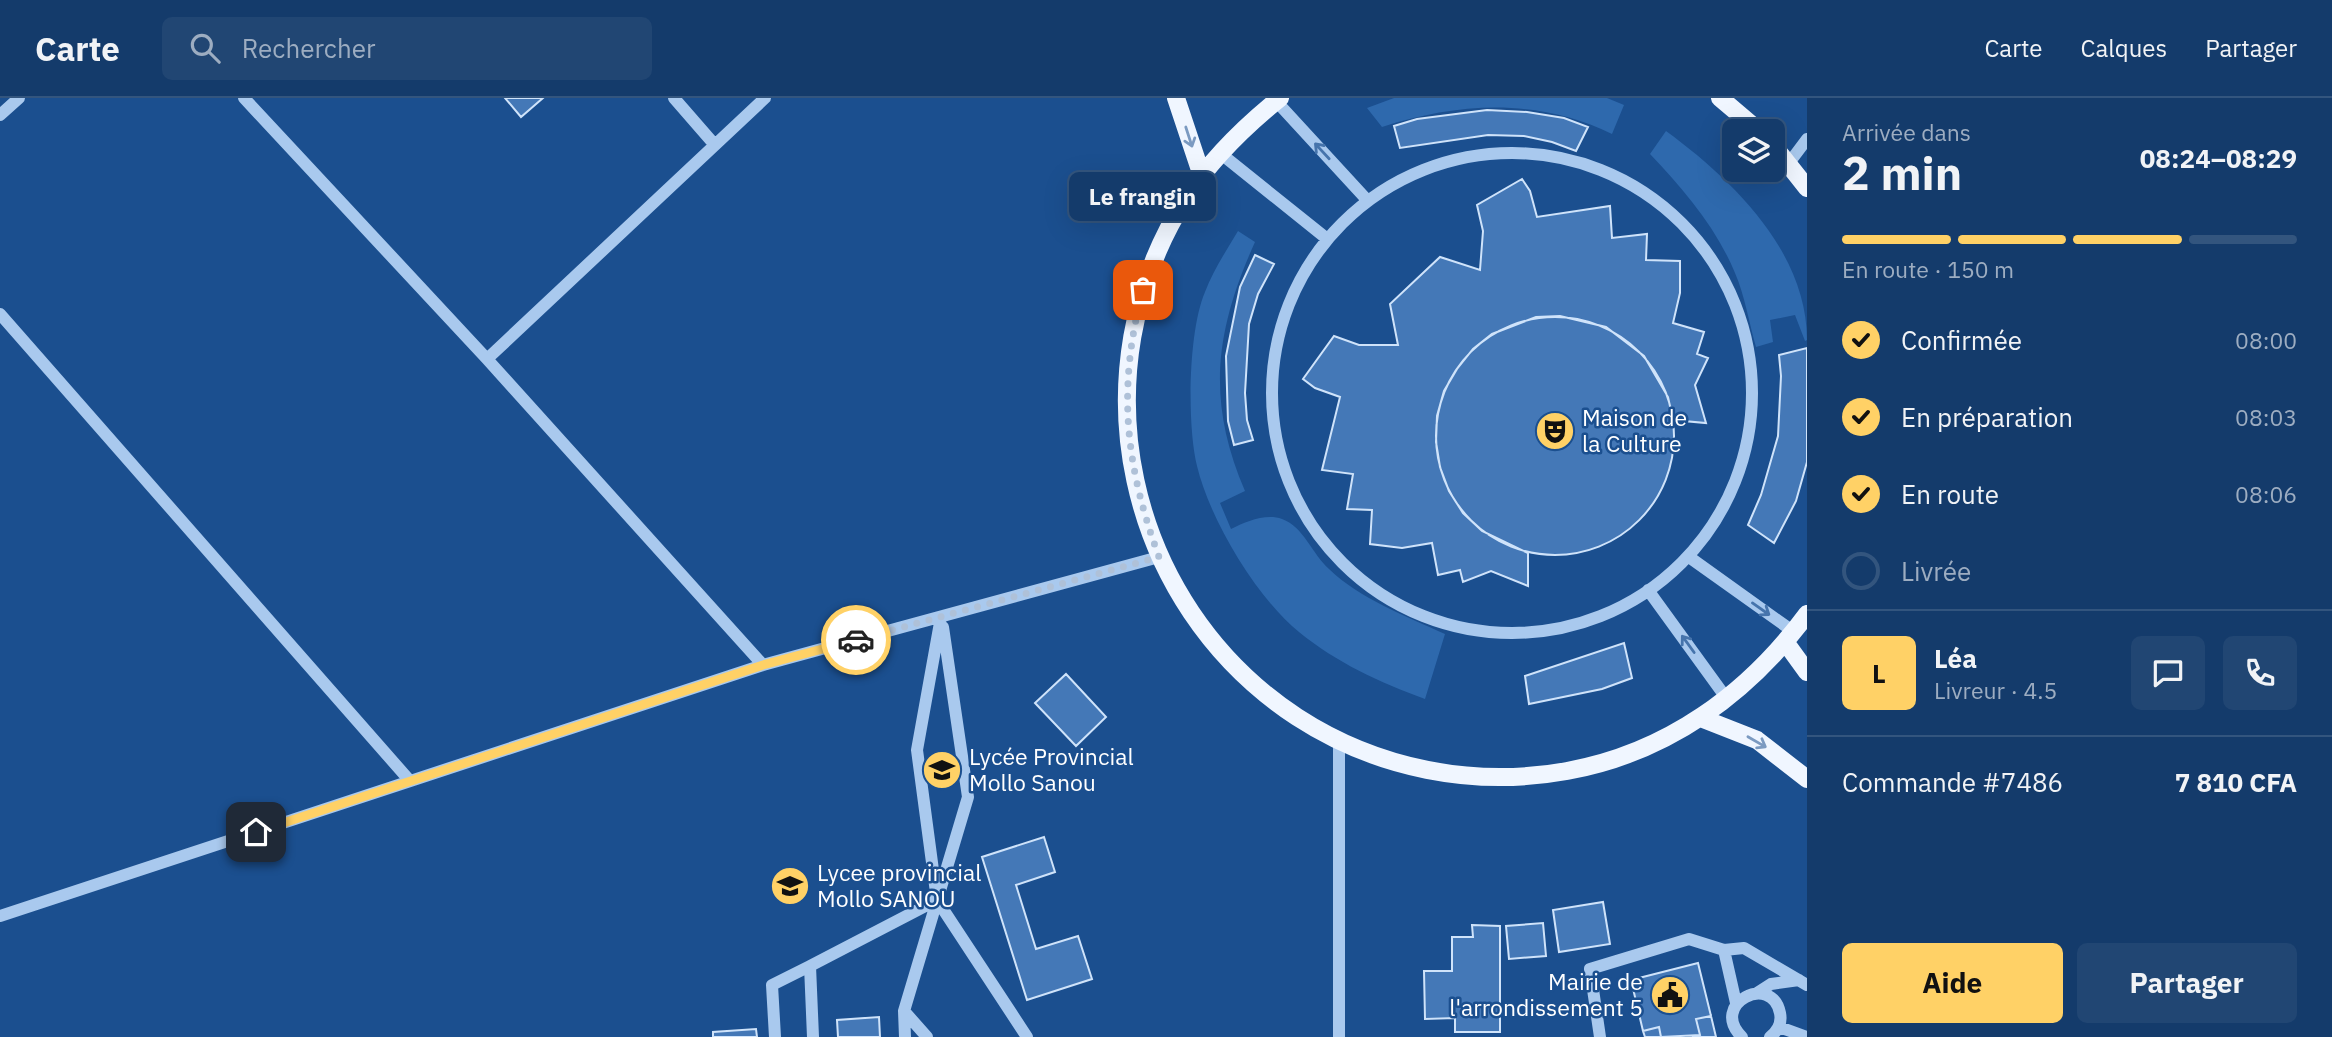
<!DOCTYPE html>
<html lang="fr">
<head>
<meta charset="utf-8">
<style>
  :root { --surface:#143b6b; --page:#214673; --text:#f1f3f6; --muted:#9dadc1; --line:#33557e; --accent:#ffd166 }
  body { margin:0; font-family:"IBM Plex Sans",sans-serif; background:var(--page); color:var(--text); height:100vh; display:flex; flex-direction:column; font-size:26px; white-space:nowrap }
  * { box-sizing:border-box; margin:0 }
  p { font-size:23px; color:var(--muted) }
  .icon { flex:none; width:38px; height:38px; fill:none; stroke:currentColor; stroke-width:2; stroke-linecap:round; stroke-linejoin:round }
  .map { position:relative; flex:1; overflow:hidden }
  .drawer { display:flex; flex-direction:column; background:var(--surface); width:525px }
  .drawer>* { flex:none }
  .buttons { position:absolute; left:1722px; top:21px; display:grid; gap:14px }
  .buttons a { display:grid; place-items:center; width:63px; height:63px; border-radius:10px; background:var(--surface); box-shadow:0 7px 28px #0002,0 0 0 2px var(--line); font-size:35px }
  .pin { position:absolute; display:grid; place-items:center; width:60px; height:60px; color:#fff; margin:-30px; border-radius:14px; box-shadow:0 4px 10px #0006 }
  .courier { position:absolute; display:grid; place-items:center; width:70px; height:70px; margin:-35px; border:5px solid #ffd166; border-radius:50%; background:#fff; color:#222; box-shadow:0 2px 9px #0007 }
  .bubble { position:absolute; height:49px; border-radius:10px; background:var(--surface); box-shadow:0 7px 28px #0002,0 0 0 2px var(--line); font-size:23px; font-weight:700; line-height:49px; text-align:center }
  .headline em { font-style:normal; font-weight:700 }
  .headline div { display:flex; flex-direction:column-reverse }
  .headline { display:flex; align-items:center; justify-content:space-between; height:119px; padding:0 35px }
  h1 { font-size:46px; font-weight:700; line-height:52px }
  .bar { display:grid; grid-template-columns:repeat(4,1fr); gap:10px 7px; align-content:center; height:84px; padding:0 35px }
  .bar i { height:9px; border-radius:5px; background:var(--line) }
  .bar .active { background:var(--accent) }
  .bar p { grid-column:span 4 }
  .line { display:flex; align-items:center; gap:18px; padding:0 35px; border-top:2px solid var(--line) }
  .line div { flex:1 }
  .round { display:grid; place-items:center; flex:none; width:74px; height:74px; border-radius:10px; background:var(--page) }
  ol { padding:0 35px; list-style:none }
  li { display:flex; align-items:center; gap:21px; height:77px }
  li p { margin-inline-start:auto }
  li .icon { padding:7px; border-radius:50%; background:var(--accent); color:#111; stroke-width:4 }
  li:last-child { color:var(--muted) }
  li i { width:38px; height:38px; border:4px solid var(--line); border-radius:50% }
  .action { display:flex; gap:14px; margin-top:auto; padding:14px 35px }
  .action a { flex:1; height:80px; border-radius:10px; background:var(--accent); color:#111; font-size:28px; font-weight:700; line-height:80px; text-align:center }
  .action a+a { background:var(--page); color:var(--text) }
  header { display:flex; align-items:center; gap:42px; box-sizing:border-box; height:98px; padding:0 35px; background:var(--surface); border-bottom:2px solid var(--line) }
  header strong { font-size:33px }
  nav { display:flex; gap:38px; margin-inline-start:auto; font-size:24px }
  .search { width:490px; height:63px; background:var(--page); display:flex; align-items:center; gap:18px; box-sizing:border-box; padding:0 24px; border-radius:10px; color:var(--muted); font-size:26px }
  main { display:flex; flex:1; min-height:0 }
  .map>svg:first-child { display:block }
  .green { fill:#2e69ad }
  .building { fill:#4478b7; stroke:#cfe3fa; stroke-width:2 }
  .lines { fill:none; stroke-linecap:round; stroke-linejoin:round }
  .minor { stroke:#a9c9ee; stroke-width:12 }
  .major { stroke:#f0f6ff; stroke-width:18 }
  .oneway { stroke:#7b9ac1 }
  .oneway2 { stroke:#4674ac }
  .done { stroke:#afc1d8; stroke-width:7; stroke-dasharray:0 12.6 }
  .route { stroke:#ffd166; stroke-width:9 }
  .labels { text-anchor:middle; stroke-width:5; stroke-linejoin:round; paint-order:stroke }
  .poi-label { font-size:23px; fill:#fff; stroke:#1b4f8f; text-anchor:start }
</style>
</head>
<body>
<header>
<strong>Carte</strong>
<div class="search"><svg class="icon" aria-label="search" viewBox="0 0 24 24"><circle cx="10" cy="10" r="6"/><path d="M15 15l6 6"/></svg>Rechercher</div>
<nav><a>Carte</a><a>Calques</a><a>Partager</a></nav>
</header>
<main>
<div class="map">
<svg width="1807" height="939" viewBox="0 0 1807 939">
  <rect width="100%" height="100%" fill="#1b4f8f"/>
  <!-- green -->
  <path class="green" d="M1394 0H1607L1624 7 1612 36C1539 0 1460 4 1382 29L1367 10Z
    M1666 33C1733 82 1807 154 1807 242L1805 243 1795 217 1770 222 1773 244 1756 249C1749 225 1745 198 1735 175 1716 129 1684 92 1650 56Z
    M1238 133 1255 144C1215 233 1206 302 1245 393L1220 405 1231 431C1245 424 1266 415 1282 421 1304 429 1312 456 1329 471 1360 501 1406 518 1445 536L1425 601C1379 584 1337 565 1299 534 1256 499 1210 422 1197 368 1187 327 1188 234 1205 194 1213 173 1226 153 1238 133Z"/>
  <!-- building -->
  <path class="building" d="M505 0H543L521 19Z
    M1487 12 1527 14 1564 20 1588 29 1576 53 1552 44 1524 38 1488 37 1400 50 1394 28 1417 21Z
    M1522 81 1530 93 1537 119 1610 108 1612 140 1647 136 1646 162 1680 163V195L1673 225 1704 234 1697 256 1708 260 1695 287 1706 325 1673 322 1668 299 1644 258 1606 229 1560 218 1536 219 1492 236 1473 251 1457 271 1444 293 1437 318 1436 344 1440 369 1449 393 1463 415 1482 433 1528 455V488L1491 473 1463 484 1460 472 1438 477 1432 445 1402 450 1370 446 1372 412 1347 411 1353 376 1322 372 1340 299 1315 290 1303 281 1334 238 1359 247H1398L1390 206 1440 159 1480 172 1483 133 1477 107Z
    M1255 157 1274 166 1258 196 1249 226 1245 295 1247 322 1253 342 1234 347 1228 323 1226 258 1240 189Z
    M1436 338a119 119 0 1 1 238 0a119 119 0 1 1-238 0Z
    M1807 250V364L1796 403 1774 445 1748 427 1761 397 1778 338 1781 278 1779 257Z
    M1624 545 1632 580 1602 591 1529 606 1525 578Z
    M1066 576 1106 619 1076 648 1035 605Z
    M1044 739 1055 774 1016 787 1036 851 1078 838 1092 881 1027 902 982 759Z
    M1603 804 1610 846 1559 854 1553 812Z
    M1543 825 1546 858 1509 861 1506 828Z
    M1472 827 1500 828V934H1455V920L1425 921 1424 873H1452V839H1473Z
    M1698 865 1711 918 1696 921 1700 937 1661 939 1659 929 1643 933 1631 882Z
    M1711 918 1716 939H1692L1700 937 1696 921Z
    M879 919 880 939H838L837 922Z
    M1659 929 1661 939H1645L1643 933Z
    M756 931 757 939H713V934Z"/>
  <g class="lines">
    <!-- minor -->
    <path class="minor" d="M244 0 487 261 763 567
      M674 0 714 46
      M1276 3 1368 103
      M0 17 19 0
      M1272 295a240 240 0 1 1 480 0a240 240 0 1 1-480 0Z
      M1220 55 1326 140
      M1789 65 1807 41
      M0 216 410 683
      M487 261 765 0
      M1689 459 1794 534
      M1648 492 1727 601
      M941 519 917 652 937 802 1027 939
      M1339 643V939
      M0 818 763 567 1159 459
      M1724 852 1736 905
      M1757 895 1771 886 1799 882
      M904 913 927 939
      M1779 929 1807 939
      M775 939 772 887 810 868
      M813 939 810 868 937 802
      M905 939 904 913 968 699 943 529
      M1600 939 1590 871 1689 841 1724 852 1744 850 1807 887
      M1742 939C1708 906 1772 874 1780 915 1782 925 1778 933 1770 939"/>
    <!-- major -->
    <path class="major" d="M1176 0 1202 78
      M1280 0C1244 29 1211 61 1186 100 1075 274 1125 506 1297 619 1377 671 1474 690 1567 673 1667 655 1748 596 1807 516
      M1720 0 1759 33
      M1773 47 1807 90
      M1786 545 1807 574
      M1701 620 1757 642 1807 681"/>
  </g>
  <!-- one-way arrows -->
  <defs><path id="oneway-shaft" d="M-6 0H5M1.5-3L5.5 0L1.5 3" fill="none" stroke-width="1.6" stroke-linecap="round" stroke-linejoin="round" transform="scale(1.75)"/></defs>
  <g class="oneway">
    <use href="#oneway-shaft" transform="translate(1189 39) rotate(72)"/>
    <use href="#oneway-shaft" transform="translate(1757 644) rotate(30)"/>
  </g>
  <g class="oneway2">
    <use href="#oneway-shaft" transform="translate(1322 53) rotate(-133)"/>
    <use href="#oneway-shaft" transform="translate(1761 511) rotate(35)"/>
    <use href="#oneway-shaft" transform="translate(1688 546) rotate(-126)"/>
  </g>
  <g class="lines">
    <!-- done -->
    <path class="done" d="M856 542 1159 459C1125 366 1117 289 1143 192"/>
    <!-- route -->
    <path class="route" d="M256 734 763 567 856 542"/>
  </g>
  <!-- icons -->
  <defs>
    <g id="theatre-disc" transform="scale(2.0125)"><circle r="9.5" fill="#ffd166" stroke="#1b4f8f"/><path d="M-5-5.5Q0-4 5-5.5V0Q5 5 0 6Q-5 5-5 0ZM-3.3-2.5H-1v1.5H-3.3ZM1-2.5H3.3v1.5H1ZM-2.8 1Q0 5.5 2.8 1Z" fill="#111"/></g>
    <g id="school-disc" transform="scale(2.0125)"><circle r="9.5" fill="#ffd166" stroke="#1b4f8f"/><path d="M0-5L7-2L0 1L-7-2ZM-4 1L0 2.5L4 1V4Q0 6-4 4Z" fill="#111"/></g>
    <g id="civic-disc" transform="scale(2.0125)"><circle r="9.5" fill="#ffd166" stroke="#1b4f8f"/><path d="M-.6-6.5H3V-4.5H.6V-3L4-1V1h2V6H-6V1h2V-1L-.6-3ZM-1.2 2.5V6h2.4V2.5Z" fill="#111"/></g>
  </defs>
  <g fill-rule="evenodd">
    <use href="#theatre-disc" x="1555" y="333"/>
    <use href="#school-disc" x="942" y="672"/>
    <use href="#school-disc" x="790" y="788"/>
    <use href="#civic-disc" x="1670" y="897"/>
  </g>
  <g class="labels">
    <!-- poi labels -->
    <g class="poi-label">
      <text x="1582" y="328">Maison de<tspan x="1582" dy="26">la Culture</tspan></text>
      <text x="969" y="667">Lycée Provincial<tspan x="969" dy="26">Mollo Sanou</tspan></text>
      <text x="817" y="783">Lycee provincial<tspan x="817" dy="26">Mollo SANOU</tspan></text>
      <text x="1643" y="892" text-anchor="end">Mairie de<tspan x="1643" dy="26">l'arrondissement 5</tspan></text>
    </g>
  </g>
</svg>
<div class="buttons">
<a><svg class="icon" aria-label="layers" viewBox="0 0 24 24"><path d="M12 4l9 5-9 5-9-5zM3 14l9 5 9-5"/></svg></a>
</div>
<div class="pin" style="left:1143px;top:192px;background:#ea580c"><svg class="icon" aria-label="bag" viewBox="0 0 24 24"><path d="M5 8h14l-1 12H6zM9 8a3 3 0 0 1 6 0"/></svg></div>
<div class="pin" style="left:256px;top:734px;background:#1f2937"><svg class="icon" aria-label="home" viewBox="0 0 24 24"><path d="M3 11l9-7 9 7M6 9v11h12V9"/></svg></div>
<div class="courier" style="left:856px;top:542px"><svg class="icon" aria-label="car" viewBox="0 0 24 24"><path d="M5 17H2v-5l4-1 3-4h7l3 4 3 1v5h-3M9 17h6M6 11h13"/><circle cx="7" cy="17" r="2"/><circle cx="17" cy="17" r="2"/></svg></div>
<div class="bubble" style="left:1069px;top:74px;width:147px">Le frangin</div>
</div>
<section class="drawer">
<div class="headline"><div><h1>2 min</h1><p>Arrivée dans</p></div><em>08:24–08:29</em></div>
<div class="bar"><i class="active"></i><i class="active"></i><i class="active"></i><i></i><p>En route · 150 m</p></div>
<ol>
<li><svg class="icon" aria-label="check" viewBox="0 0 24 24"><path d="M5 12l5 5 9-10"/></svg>Confirmée<p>08:00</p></li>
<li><svg class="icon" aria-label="check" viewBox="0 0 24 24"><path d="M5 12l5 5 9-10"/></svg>En préparation<p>08:03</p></li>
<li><svg class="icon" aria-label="check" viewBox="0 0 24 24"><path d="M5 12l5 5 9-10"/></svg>En route<p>08:06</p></li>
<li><i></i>Livrée</li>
</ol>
<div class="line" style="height:126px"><b class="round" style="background:var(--accent);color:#111">L</b><div><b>Léa</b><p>Livreur · 4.5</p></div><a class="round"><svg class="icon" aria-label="chat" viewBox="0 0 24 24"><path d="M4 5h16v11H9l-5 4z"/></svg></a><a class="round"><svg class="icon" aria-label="phone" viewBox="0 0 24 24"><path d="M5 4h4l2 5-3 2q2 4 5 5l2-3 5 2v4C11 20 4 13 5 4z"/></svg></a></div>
<div class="line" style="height:91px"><div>Commande #7486</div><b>7 810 CFA</b></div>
<div class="action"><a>Aide</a><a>Partager</a></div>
</section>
</main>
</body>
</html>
